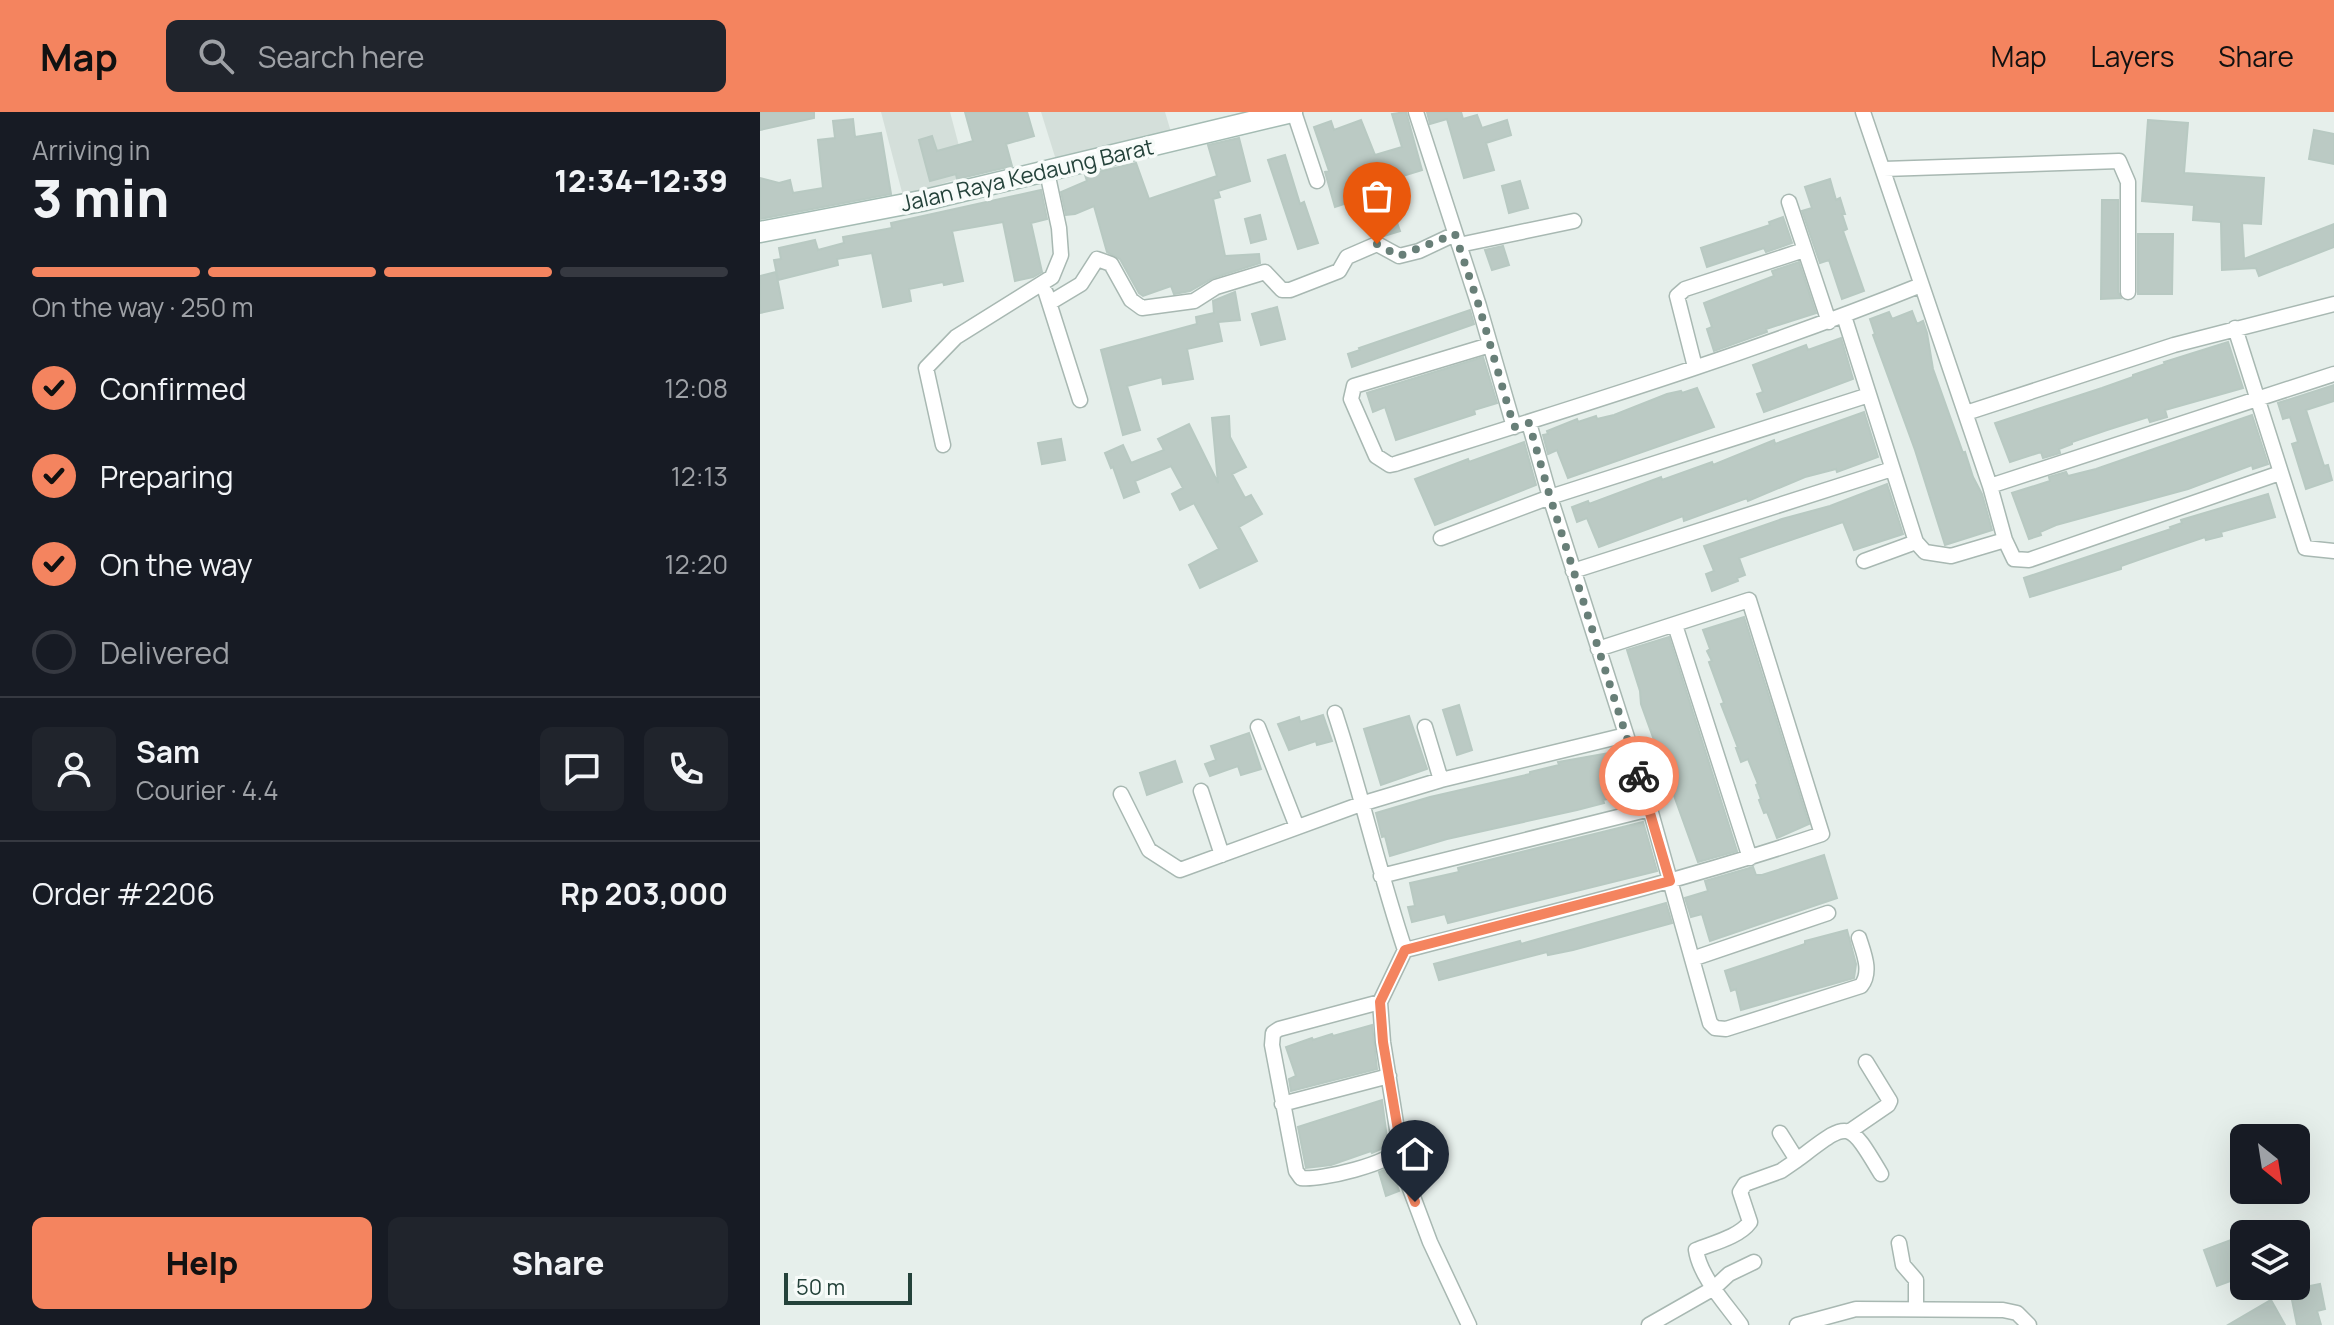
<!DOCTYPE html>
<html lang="en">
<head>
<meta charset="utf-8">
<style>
  :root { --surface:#171b24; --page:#20242c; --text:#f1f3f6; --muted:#9ea1a6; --line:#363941; --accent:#f4845f }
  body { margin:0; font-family:Manrope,sans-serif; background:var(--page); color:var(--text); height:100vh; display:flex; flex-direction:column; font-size:30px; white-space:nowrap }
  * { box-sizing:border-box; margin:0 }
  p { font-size:26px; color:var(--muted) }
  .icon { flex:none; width:44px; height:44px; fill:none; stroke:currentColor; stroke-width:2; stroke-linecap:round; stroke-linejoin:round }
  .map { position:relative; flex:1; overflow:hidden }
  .drawer { display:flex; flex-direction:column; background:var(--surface); width:760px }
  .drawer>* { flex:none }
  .needle { width:52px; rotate:150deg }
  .controls { position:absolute; left:1470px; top:1012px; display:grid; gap:16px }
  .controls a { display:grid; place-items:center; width:80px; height:80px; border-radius:12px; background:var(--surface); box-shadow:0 8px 32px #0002; font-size:40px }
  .scale { position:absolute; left:24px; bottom:20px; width:128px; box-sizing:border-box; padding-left:8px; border:4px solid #24423a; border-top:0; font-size:22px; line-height:28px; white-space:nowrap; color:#24423a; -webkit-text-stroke:6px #f7fbf9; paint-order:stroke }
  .pin { position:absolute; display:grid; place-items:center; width:68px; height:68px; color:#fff; margin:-82px -34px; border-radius:50% 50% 50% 0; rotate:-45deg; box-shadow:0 0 8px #0007 }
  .pin .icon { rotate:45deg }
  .courier { position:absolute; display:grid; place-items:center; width:80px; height:80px; margin:-40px; border:6px solid #f4845f; border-radius:50%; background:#fff; color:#222; box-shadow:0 2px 10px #0007 }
  .headline em { font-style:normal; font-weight:800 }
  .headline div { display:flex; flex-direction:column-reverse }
  .headline { display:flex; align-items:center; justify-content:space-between; height:136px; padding:0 32px }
  h1 { font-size:52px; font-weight:800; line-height:60px }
  .bar { display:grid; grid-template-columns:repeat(4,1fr); gap:12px 8px; align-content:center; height:96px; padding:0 32px }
  .bar i { height:10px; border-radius:6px; background:var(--line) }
  .bar .current { background:var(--accent) }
  .bar p { grid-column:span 4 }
  .line { display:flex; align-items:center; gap:20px; padding:0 32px; border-top:2px solid var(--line) }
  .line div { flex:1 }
  .round { display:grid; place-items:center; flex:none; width:84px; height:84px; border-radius:12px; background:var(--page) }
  ol { padding:0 32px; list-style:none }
  li { display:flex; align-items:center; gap:24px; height:88px }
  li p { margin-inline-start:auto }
  li .icon { padding:8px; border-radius:50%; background:var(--accent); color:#111; stroke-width:4 }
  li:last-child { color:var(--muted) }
  li i { width:44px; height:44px; border:4px solid var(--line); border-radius:50% }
  .action { display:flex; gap:16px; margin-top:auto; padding:16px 32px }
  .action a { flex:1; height:92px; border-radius:12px; background:var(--accent); color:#111; font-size:32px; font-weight:800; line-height:92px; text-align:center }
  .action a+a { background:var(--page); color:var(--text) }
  header { display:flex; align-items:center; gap:48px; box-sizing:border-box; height:112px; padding:0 40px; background:var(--accent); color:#111 }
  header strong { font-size:38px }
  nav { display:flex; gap:44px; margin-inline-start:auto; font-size:28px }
  .search { width:560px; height:72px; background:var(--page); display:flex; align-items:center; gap:20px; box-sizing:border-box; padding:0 28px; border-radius:12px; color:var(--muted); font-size:30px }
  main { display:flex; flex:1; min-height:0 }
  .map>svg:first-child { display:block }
  .built { fill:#d4dfda }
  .building { fill:#bbcac4; stroke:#b8c9c2; stroke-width:2 }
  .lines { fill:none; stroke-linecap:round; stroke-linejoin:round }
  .street-casing { stroke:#a8b8b2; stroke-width:17 }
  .secondary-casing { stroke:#a4bbb3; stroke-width:23 }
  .street { stroke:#fff; stroke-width:14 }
  .secondary { stroke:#fff; stroke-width:20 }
  .done { stroke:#687f78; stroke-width:8; stroke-dasharray:0 14.4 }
  .route { stroke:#f4845f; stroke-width:10 }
  .labels { text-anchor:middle; stroke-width:7; stroke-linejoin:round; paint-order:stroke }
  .street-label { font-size:22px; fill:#24423a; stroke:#f7fbf9 }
</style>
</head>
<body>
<header>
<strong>Map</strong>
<div class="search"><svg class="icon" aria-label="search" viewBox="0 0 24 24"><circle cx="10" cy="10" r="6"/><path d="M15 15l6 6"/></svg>Search here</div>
<nav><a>Map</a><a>Layers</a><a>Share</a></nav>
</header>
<main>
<section class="drawer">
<div class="headline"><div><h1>3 min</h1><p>Arriving in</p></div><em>12:34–12:39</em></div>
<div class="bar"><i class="current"></i><i class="current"></i><i class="current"></i><i></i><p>On the way · 250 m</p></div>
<ol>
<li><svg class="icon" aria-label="check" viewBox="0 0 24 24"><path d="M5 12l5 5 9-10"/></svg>Confirmed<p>12:08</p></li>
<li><svg class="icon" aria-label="check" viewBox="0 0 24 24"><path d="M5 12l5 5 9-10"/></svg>Preparing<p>12:13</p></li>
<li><svg class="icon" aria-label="check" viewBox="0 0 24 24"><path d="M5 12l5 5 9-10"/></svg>On the way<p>12:20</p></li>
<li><i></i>Delivered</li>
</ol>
<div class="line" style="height:144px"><a class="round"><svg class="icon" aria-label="person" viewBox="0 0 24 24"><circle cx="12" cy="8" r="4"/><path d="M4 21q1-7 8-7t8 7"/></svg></a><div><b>Sam</b><p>Courier · 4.4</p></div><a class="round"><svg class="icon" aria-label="chat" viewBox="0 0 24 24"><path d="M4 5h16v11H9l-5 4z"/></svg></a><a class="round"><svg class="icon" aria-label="phone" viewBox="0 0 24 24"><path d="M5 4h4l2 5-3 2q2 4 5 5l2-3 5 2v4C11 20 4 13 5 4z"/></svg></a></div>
<div class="line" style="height:104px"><div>Order #2206</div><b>Rp 203,000</b></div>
<div class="action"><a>Help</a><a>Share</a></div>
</section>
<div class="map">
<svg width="1574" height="1213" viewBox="0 0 1574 1213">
  <rect width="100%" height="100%" fill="#e6efeb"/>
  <!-- built -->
  <path class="built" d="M121 0H190L207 64 143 84Z
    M281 0H405L411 20 296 48Z"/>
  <!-- building -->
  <path class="building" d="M0 0H54V6L0 18Z
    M205 0H267L274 24 246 32 252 54 197 67 196 62 170 69 159 28 172 24 177 39 213 29Z
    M646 0 662 58 623 70 640 119 624 124 612 123 599 87 575 95 565 60 569 59 554 15 571 9 574 18 601 8 615 43 642 35 632 2Z
    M667 0H701L703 7 717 3 722 16 747 8 751 23 726 31 734 58 704 66 687 7 670 12Z
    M93 7 95 25 121 21 131 82 0 107V66L19 71 30 68 33 81 63 76 58 28 75 26 73 9Z
    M1388 8 1428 11 1424 61 1504 66 1501 112 1482 111 1484 147 1574 112V135L1499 164 1496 156 1462 158 1461 110 1433 108 1434 93 1382 89Z
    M1554 18 1574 22V52L1549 47Z
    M479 26 490 69 458 79 460 85 453 87 465 144 499 142 500 151 453 166 430 179 414 182 411 174 383 184 379 181 360 147 347 140 334 94 315 102 306 103 301 80 327 69 325 63 376 51 389 87 457 64 448 33Z
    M525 43 540 92 544 90 558 131 538 137 508 48Z
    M1070 67 1076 88 1080 86 1085 102H1082L1087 117 1083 119 1104 179 1082 187 1069 148 1060 151 1042 99 1052 96 1045 75Z
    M760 69 768 96 749 101 742 74Z
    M281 78 287 107 271 111 282 160 273 165 255 169 243 110 192 119 203 169 184 173 183 170 149 177 151 189 123 195 112 141 77 147 78 153 18 168 14 148 21 147 19 136 55 128 58 138 84 131 83 125 132 116 131 111Z
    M1342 88H1358V180L1361 186 1341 187Z
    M500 103 506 127 491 131 485 107Z
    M1023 105 1032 131 1006 140 1004 136 947 155 941 136 1010 113 1009 110Z
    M1378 122H1413L1412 182H1378Z
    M743 134 749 153 732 158 725 138Z
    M1039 150 1056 201 1006 217 1007 220 954 239 947 217 952 215 944 191 1014 164 1012 159Z
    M16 160 23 196 0 201V164Z
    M475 180 480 208 458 210 462 229 427 237 433 267 403 272 402 265 367 274 380 318 363 323 341 238 437 212 436 205 454 201 453 189Z
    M517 195 525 227 501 233 492 202Z
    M710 198 714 212 592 255 588 242 600 238 599 236Z
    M1152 199 1157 212 1163 209 1167 221 1173 257 1203 341 1205 340 1213 365 1222 382 1232 418 1185 433 1155 338 1113 223 1115 222 1110 207 1129 200 1132 207Z
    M1081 226 1093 267 1004 300 997 282 1003 280 993 253 1046 233 1048 238Z
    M1468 230 1483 276 1405 298 1407 305 1390 310 1388 305 1347 318 1312 330V332L1299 337 1300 341 1283 346 1281 340 1250 350 1235 311 1342 276 1373 265V263L1405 252 1404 250Z
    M723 245 737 291 714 298 715 302 636 328 625 295 613 300 607 281Z
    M1574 273V289L1546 298 1564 354 1568 353 1572 368 1546 377 1532 332 1538 330 1530 305 1523 307 1518 291Z
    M937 276 954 315 808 366 797 338 788 342 783 323 788 322 787 319 817 307 818 310 836 304 837 307 854 303 907 282 921 279 922 281Z
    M1104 300 1118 345 1077 360 1076 357 1045 365 988 389 987 386 924 409 923 404 839 435 827 406 817 410 812 395 828 389 829 392 901 365 902 368 952 350 953 353 1014 328 1015 332Z
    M1492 303 1508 352 1493 357 1492 353 1428 377 1296 413 1280 420 1281 423 1269 427 1252 381 1290 369 1289 365 1306 360 1308 364 1336 357Z
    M469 304 470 325 486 355 472 362 485 386 491 383 502 402 479 415 497 449 440 476 429 453 459 437 434 391 420 398 412 382 423 376 411 354 375 369 379 380 364 386 353 355 351 356 345 341 363 333 371 351 404 338 398 327 429 312 458 371 452 306Z
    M301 327 305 348 282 352 278 331Z
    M764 330 776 373 675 413 655 367 708 347 709 350Z
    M1127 372 1143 422 1094 438 1083 410 979 446 985 463 977 466 978 469 952 479 946 462 954 459 944 434 1022 407 1070 394Z
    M1508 382 1515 405 1461 420 1462 424 1446 428 1445 425 1398 441 1361 454V457L1270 485 1264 466 1411 417 1410 415 1422 411 1421 408Z
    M984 505 1049 712 1017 726 1007 700 1004 701 999 688 1001 687 996 673 998 672 988 647 981 650 976 636H978L961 592 964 591 949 550 952 549 947 539 950 537 943 518Z
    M909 525 977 739 938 750 881 592 880 579 867 538Z
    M699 593 712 638 697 643 683 598Z
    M563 603 572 629 557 633 556 629 529 638 518 612 539 605 540 610Z
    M649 604 667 657 621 673 604 617Z
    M489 621 501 657 481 663 478 654 450 664 445 652 456 648 451 634Z
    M861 639 872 681 843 688 844 691 817 698 687 727 630 744 625 724 622 725 616 701 670 685 770 662V660L799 653 798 650Z
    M415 649 422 670 387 683 380 661Z
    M883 710 897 759 688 811 685 802 652 810 648 795 655 794 650 771 699 760 698 756 717 751Z
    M1064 743 1077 786 950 829 942 802 931 805 925 786 948 779 945 769 993 755 996 763H1002Z
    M906 791 912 811 813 838 788 843 787 840 679 868 674 852 760 829 761 832Z
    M1087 818 1096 852 1094 866 981 898 976 877 971 879 965 859 1045 832V829Z
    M612 913 617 957 531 979 529 967 536 964 526 935 552 926 553 928 572 922 573 924Z
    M622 988 628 1034 612 1041 611 1039 571 1053 546 1056 538 1015Z
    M631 1055 639 1079 626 1084 619 1060Z
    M1479 1125 1484 1137V1164L1457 1174 1444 1138Z
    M1560 1172 1565 1197 1557 1199 1561 1213H1537L1530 1178Z
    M1511 1188 1525 1213H1468Z"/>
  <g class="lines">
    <!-- street casing -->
    <g class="street-casing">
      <path id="street" d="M534 0 557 69
        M656 0 719 194 754 315
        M1103 0 1230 374 1245 428 1254 447 1269 448 1520 361
        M1124 57 1359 49 1368 70V180
        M1029 90 1069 210
        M699 133 814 109
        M286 181 320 288
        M291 190 321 172 337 147 351 152 371 188 382 196 434 189 456 175 505 160 522 178H530L579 159 587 145 617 132 639 144 659 139 695 122
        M1084 204 1156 430 1165 440 1191 444 1245 428
        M1475 216 1545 436 1574 439
        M730 233 594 274 591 287 616 344 630 353 635 352C812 296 990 242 1161 173
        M935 255 917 184 925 177 1044 138
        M1206 301 1414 233 1574 192
        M769 311 790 385 890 697 950 911 955 916 966 917 1101 874C1112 860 1104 842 1099 826
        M183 333 166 256 196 225 292 165 301 143 299 116 287 60
        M1230 374 1574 262
        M681 426 790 385 1109 283
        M1104 449 1156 430
        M813 459 1132 357
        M915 513 990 746
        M575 601C601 680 619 760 645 838L620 890 623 930 640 1036C633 1051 559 1069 541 1066L536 1059 512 933 513 921 519 917 620 890
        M498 615 537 715
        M665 615 681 668
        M441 679 462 743
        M361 682 389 738 420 758 601 692 681 668 866 623
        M621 764 890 697
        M645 838C785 802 926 768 1062 722L989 488 838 537
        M932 847 1068 801
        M522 992 629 964
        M1090 1019 1128 993 1130 989 1106 950
        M637 1042 670 1130 709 1213
        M1037 1048C1089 1009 1087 1005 1121 1062
        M1139 1131 1143 1153 1156 1168V1197
        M889 1213 954 1176 969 1162 994 1150
        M981 1213C966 1192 940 1165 936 1138 953 1131 979 1125 990 1110L980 1080 985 1072 1021 1059 1037 1048 1020 1021
        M1037 1213 1096 1197 1243 1198 1257 1201 1269 1213"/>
    </g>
    <!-- secondary casing -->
    <g class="secondary-casing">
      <path id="secondary" d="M0 120 161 89 532 0"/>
    </g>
    <!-- street -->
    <use href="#street" class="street"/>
    <!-- secondary -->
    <use href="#secondary" class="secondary"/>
  </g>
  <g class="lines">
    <!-- done -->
    <path class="done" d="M617 132 639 144 695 122 719 194 754 315 769 311 790 385 879 664"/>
    <!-- route -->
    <path class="route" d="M655 1090 637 1042 640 1030 623 930 620 890 645 838 910 769 879 664"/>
  </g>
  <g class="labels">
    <!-- street labels -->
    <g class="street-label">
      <text transform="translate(267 63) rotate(-13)" y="8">Jalan Raya Kedaung Barat</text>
    </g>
  </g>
</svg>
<div class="controls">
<a><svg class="needle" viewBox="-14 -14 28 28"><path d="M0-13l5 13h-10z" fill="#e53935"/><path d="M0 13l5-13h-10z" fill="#9ea1a6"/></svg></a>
<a><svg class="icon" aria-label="layers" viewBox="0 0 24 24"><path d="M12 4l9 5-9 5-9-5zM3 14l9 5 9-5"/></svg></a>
</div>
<div class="scale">50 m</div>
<div class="pin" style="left:617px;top:132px;background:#ea580c"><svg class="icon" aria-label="bag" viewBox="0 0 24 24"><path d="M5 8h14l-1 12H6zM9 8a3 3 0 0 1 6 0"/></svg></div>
<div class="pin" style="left:655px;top:1090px;background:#1f2937"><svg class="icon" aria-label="home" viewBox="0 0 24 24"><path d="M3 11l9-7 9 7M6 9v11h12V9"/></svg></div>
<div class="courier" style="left:879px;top:664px"><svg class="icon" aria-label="bike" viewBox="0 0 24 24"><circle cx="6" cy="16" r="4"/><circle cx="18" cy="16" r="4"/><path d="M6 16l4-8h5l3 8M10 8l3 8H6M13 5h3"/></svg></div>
</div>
</main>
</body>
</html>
